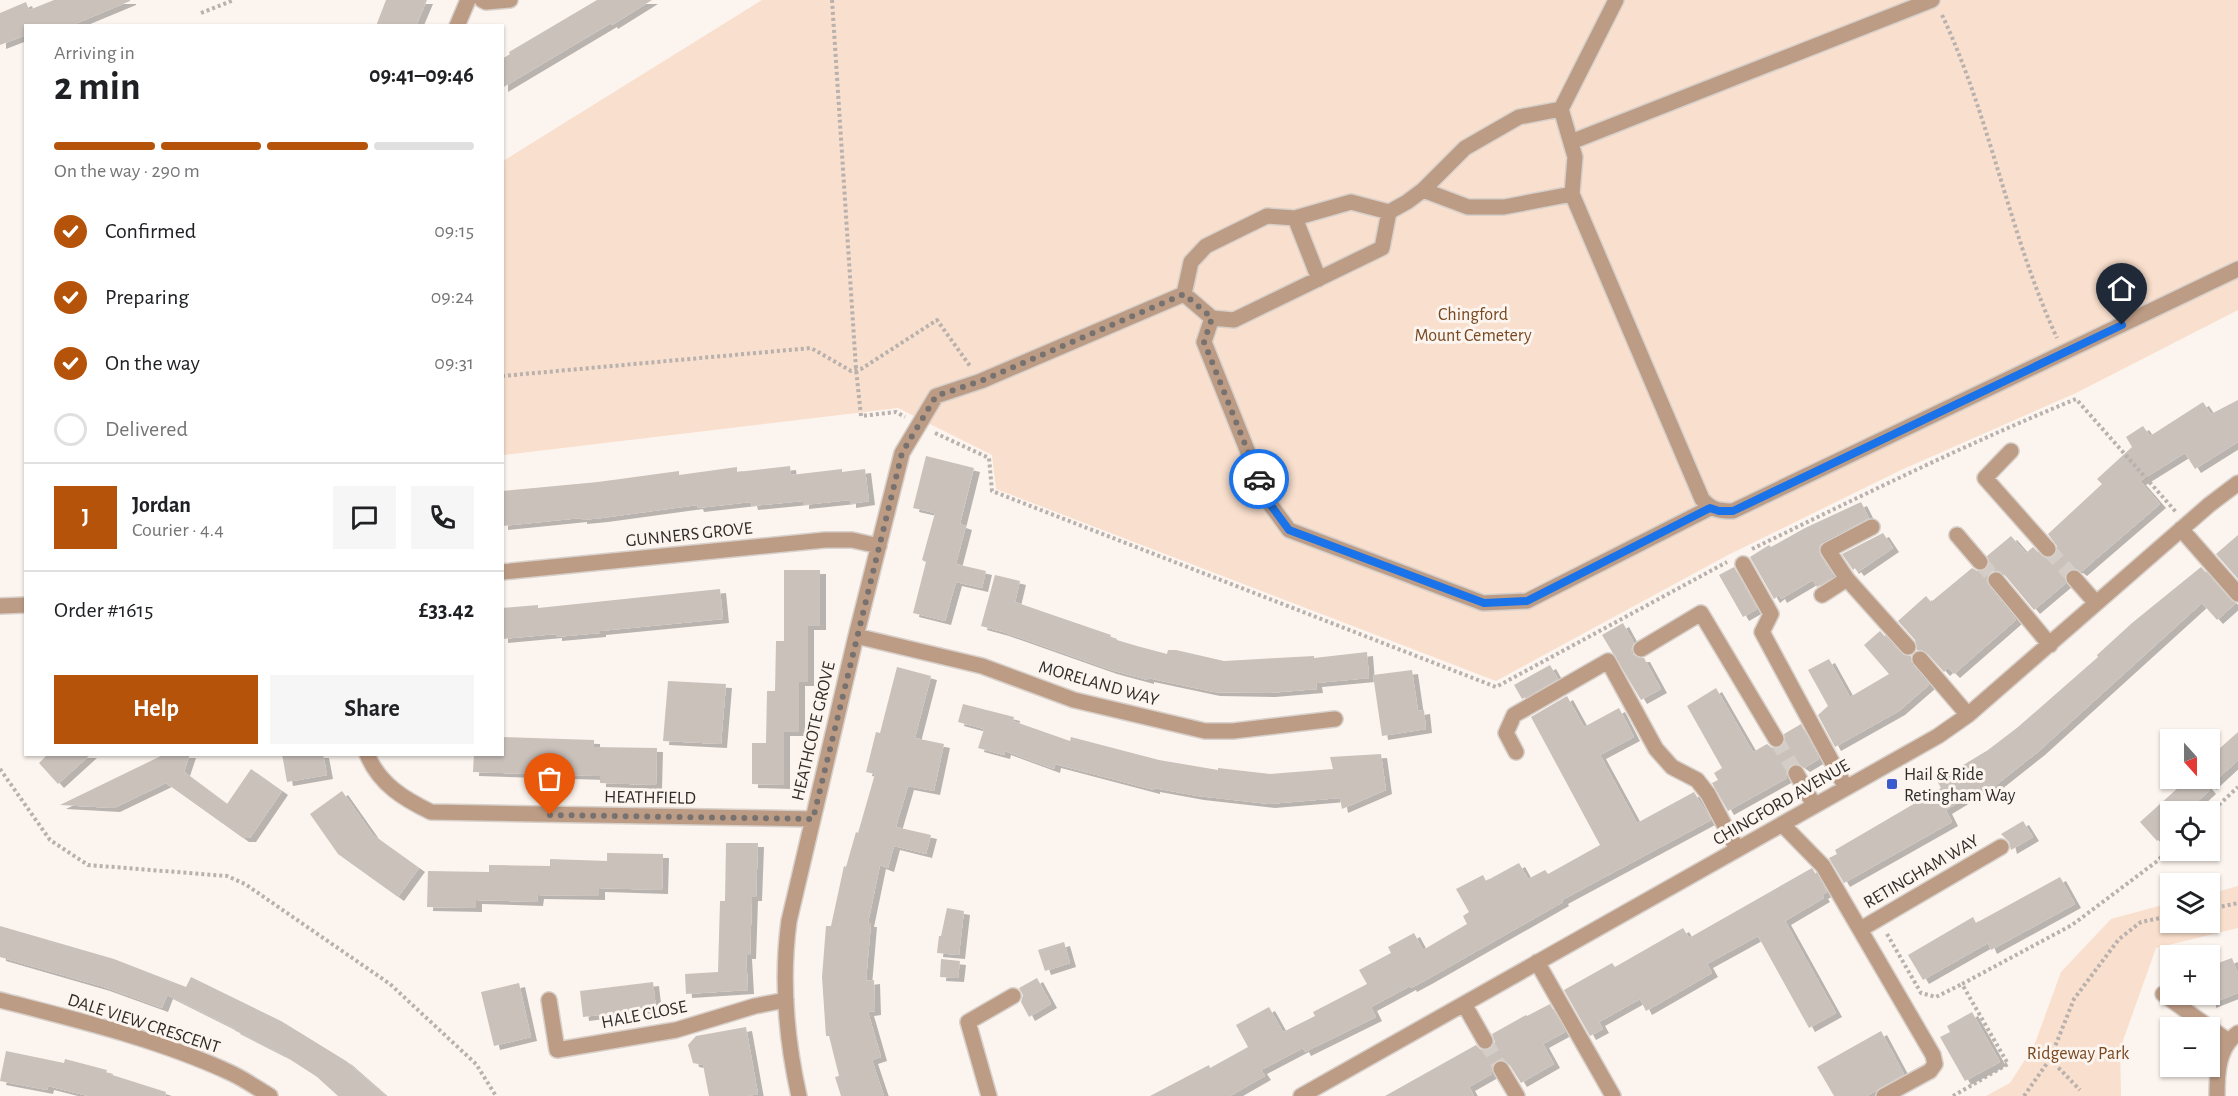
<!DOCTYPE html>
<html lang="en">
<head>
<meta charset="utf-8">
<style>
  :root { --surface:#fff; --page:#f6f6f6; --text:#202124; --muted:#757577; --line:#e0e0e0; --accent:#b45309 }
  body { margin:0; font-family:"Alegreya Sans",sans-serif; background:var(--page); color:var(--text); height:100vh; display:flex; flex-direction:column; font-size:22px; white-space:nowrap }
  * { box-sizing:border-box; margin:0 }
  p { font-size:20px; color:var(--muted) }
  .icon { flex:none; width:33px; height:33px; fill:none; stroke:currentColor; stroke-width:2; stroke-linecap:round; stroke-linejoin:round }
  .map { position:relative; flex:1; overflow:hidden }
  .drawer { position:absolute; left:24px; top:24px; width:480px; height:732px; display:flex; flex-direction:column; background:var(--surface); border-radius:0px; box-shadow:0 2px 4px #0004 }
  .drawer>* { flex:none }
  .needle { width:39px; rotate:159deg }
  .tools { position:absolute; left:2160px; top:729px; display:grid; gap:12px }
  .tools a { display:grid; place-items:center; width:60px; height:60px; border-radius:0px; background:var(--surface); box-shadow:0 2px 4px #0004; font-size:30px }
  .pin { position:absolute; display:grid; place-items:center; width:51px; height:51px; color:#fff; margin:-62px -26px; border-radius:50% 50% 50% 0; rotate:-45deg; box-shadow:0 0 6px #0007 }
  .pin .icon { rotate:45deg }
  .courier { position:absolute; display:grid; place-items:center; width:60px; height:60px; margin:-30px; border:4px solid #1a73e8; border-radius:50%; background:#fff; color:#222; box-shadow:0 2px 8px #0007 }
  .head em { font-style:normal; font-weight:700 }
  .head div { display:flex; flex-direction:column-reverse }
  .head { display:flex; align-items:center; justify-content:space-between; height:102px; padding:0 30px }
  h1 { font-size:39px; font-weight:700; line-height:45px }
  .bar { display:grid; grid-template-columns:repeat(4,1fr); gap:9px 6px; align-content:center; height:72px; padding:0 30px }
  .bar i { height:8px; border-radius:4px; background:var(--line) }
  .bar .selected { background:var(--accent) }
  .bar p { grid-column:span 4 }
  .line { display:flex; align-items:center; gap:15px; padding:0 30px; border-top:2px solid var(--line) }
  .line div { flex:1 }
  .round { display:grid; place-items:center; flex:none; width:63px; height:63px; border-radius:0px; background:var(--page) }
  ol { padding:0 30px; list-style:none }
  li { display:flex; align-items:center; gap:18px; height:66px }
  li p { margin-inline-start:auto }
  li .icon { padding:6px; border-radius:50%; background:var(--accent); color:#fff; stroke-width:4 }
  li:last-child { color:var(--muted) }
  li i { width:33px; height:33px; border:3px solid var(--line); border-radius:50% }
  .cta { display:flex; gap:12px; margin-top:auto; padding:12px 30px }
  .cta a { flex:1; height:69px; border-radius:0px; background:var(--accent); color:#fff; font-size:24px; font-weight:700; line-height:69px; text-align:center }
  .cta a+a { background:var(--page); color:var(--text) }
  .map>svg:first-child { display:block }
  .green { fill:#f9dfcd }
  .building { fill:#cac1bb; filter:url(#shadow) }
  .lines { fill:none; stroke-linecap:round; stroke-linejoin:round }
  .minor-tunnel { stroke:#d3ccc7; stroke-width:15; stroke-dasharray:15 8; stroke-linecap:butt }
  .minor-casing { stroke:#d7d0cb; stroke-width:18 }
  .path { stroke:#b8b1ad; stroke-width:4; stroke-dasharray:3 3; stroke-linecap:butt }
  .minor { stroke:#bd9c85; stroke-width:15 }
  .done { stroke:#77726f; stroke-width:6; stroke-dasharray:0 10.8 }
  .route { stroke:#1a73e8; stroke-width:8 }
  .poi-dot { fill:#3a5cce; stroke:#fcf4ee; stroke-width:2 }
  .labels { text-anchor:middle; stroke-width:6; stroke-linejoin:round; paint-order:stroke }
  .park-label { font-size:18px; fill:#794820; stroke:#fcf4ee }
  .street-label { font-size:18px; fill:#2f2c2a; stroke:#fcf4ee }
  .poi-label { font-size:18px; fill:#2f2c2a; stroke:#fcf4ee; text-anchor:start }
</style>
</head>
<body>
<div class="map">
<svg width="2238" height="1096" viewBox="0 0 2238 1096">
  <defs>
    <filter id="shadow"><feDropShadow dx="6" dy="4" stdDeviation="0" flood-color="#0004"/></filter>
  </defs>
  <rect width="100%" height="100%" fill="#fcf4ee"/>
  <!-- green -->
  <path class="green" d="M762 0H2238V310L2076 393 1901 470 1726 556 1496 681 996 489 992 455 898 408 503 455V161Z
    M2238 886V928L2156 948 2120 1049 2121 1096H1986L2010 1083 2034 1046 2061 972 2111 919 2170 903V922H2210V894Z"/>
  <!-- building -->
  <path class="building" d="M54 0H130V1L70 26H26V35L0 45V13L26 2 29 10Z
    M386 0H427L416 26H376Z
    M597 0H652L612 25 611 23 502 88V59L510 54 509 52Z
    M2238 400V442L2195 469 2185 453 2140 481 2160 504 2081 572 2077 569 2068 570 2065 575 2066 583 2034 610 2003 573 1995 570 1989 573 1986 581 1988 586 2016 620 1954 674 1948 668 1944 672 1924 650H1917L1915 640 1898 621 1926 596 1931 602 1972 568 1977 571 1986 570 1989 565 1987 556 2011 536 2026 553 2033 547 2044 558 2054 557 2057 553V546L2048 534 2102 484 2097 479 2132 447 2126 437 2143 426 2150 436 2203 402 2211 414Z
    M926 456 974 468 960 524 966 526 956 564 986 571 982 588 956 582 945 621 913 613 926 562 922 560 935 513 913 508Z
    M790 466 791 475 842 469V472L865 469 869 501 850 504V500L803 505V501L752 506 751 502 698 508 697 505 602 518 581 520V518L502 526V491L598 482 679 471V475L737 467V472Z
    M1861 502 1869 518 1823 541 1819 546 1820 555 1833 576 1817 587 1813 580 1781 599 1779 595 1774 599 1750 557 1769 545 1771 547 1805 528Z
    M1883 533 1893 548 1858 572 1855 568 1853 570 1842 554Z
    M2238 535V579L2216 554Z
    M1734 567 1757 609 1743 617 1719 575Z
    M2201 567 2231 600 2236 603 2217 620 2202 603 2039 751 1991 789 1989 784 1946 810 1952 822 1844 883 1829 858 1837 854 1835 850 1941 788 1937 781 1988 750 2018 727 2098 657 2097 655 2132 623Z
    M784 570H820V626H808V682H799V732H784V785L752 784V743H766L767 691H775L776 641H784Z
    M995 575 1020 581 1015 602 1111 635 1110 638 1137 646 1167 654 1168 650H1176L1224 661 1314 656V658L1367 652 1369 678 1316 683 1317 689 1269 693 1214 692 1148 678V680L1111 670 1003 632 981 626Z
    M720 589 723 619 600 631V633L556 637V634L502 639V608L538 605V608Z
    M1623 623 1634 643 1631 649 1632 653 1637 658H1644L1661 689 1641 700 1602 635Z
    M1880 631 1901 654 1911 656 1912 665 1929 685 1899 711 1835 747 1818 715 1828 706 1808 670 1829 659 1850 697 1889 674 1864 645Z
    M1550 665 1558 679 1522 699 1514 685Z
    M897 667 931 676 915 738 944 744 934 791 908 786 896 827 931 835 926 854 894 846 888 868 880 865 868 923H871L866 981 874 980 875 1011 868 1012 881 1057 872 1060 884 1096H841L835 1077 839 1076 829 1036H826L822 977 826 926H831L844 866 846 867 856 832 858 833 875 774 866 772 876 732 880 733Z
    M1412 670 1418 711 1424 710 1426 729 1382 736 1373 675Z
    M668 681 726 684 721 744 663 741Z
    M1716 688 1753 752 1767 744 1772 748H1780L1785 743 1784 734 1801 724 1819 759 1804 768 1797 763 1791 765 1786 772 1787 778 1728 811 1712 783 1718 780 1714 773 1722 768 1687 706Z
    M1567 696 1584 727 1619 708 1634 737 1600 755 1637 823 1694 792 1711 820 1562 900 1563 902 1426 980 1411 988 1410 986 1371 1007 1376 1017 1305 1052 1303 1048 1261 1070 1265 1076 1230 1096H1150L1209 1065 1210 1068 1248 1047 1236 1025 1269 1007 1283 1032 1315 1016 1313 1012 1367 984 1359 970 1391 953 1388 947 1414 933 1423 950 1467 924 1463 916 1469 912 1456 889 1483 875 1486 881 1519 863 1528 879 1545 870 1548 874 1600 845 1531 717Z
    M963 704 1014 717 1013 721 1070 741 1071 737 1159 760 1218 770V768L1270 774 1333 769 1330 757 1381 754 1386 790 1342 809 1340 798 1269 804 1198 796 1154 788V790L1055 764 1054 769 1005 751 1004 755 978 748 984 729 958 722Z
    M2238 732V760L2210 786V757Z
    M502 737 594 740V747L657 748 656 785 600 783V776L473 772 474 754H502Z
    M48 754H91L58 784 39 763Z
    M165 754H190L184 772 227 804 251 769 282 791 250 838H243L166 783 114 808 60 805Z
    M282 754H323L327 775 287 782Z
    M2189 778H2200L2210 790 2186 812H2170V829L2157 841 2140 822Z
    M342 791 373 835 419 868 398 897 338 854 310 814Z
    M2023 821 2033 837 2011 850 2009 842 2001 834Z
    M726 843H758L756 897H752L750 955H746L748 990 686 994 685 974 718 972 720 901H725Z
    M607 853 663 854 662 890 599 888V896L538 895 537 902 476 900V908L427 907 428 871 489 872V865L550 866V859L607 861Z
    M1812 868 1827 892 1822 895 1824 898 1785 921 1836 1013 1809 1028 1758 936 1707 964 1712 973 1646 1011 1640 999 1599 1022 1603 1029 1590 1036 1564 990 1612 963 1615 967 1683 928 1689 938Z
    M2060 877 2075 904 1991 950 1988 943 1923 980 1908 955 1973 917 1976 923Z
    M947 908 964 911 959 955 937 953 939 936H941Z
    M0 926 114 959 186 987 191 977 281 1021 346 1061 386 1096H338L316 1076 285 1056 234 1030 235 1029 167 995 162 1008 104 987 0 957Z
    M1064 942 1070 963 1045 971 1038 950Z
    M2232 958 2238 974V993L2210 1004V966Z
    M941 959 960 961 958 978 940 977Z
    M1037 978 1051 1004 1029 1017 1021 1002 1023 995 1019 988Z
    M653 982 656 1008 583 1017 580 991Z
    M519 983 531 1037 494 1046 481 992Z
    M1550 1004 1565 1032 1543 1044 1554 1064 1521 1083 1509 1064 1500 1059 1492 1065V1074L1469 1087 1474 1096H1385L1476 1045 1481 1050H1489L1495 1042 1492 1034 1526 1015 1527 1016Z
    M1972 1012 2000 1062 1965 1081 1940 1037 1950 1032 1947 1026Z
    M746 1027 758 1094 748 1096H709L703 1065 693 1063 688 1045 696 1036Z
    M1881 1031 1904 1074 1867 1096H1834L1817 1067Z
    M6 1051 64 1063 65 1059 107 1070 106 1073 166 1092 165 1096H88L48 1086 47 1090 0 1081Z"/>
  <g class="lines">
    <!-- minor-tunnel -->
    <path class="minor-tunnel" d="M2048 549 2074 578
      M1980 562 1996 580
      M1776 739 1796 773
      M1485 1041 1501 1069"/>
    <!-- minor casing -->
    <g class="minor-casing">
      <path id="minor" d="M482 0 486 2 510 0
        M1616 0 1561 109 1575 157 1572 194 1702 499C1712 510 1719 511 1733 511L2238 269
        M457 26 468 0
        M1571 142 1932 0
        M1423 190 1468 207H1504L1572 194
        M1295 218 1319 279
        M1184 294 1191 262 1206 246 1267 216 1295 218 1351 202 1389 212
        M1212 318 1204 342 1267 500 1289 530 1483 603 1527 601 1710 508
        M2011 451 1985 478 2048 549
        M2181 529 2238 594
        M1957 535 1980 562
        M1743 564 1771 614 1762 632 1846 788
        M502 572 825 540H852L879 546
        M2074 578 2096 603
        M1847 579 1908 647
        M1996 580 2050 645
        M1822 595 1847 579 1828 550 1872 527
        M0 606 26 605
        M856 636 982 666 1074 700 1205 731H1233L1335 719
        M1641 649 1701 613 1776 739
        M1920 659 1968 715
        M1516 752 1506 733 1514 715 1608 661 1656 749 1672 767 1697 780 1708 794 1737 849
        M367 754C379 784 404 799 431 812L813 819
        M1796 773 1814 805
        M1782 824 1823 866 1933 1055 1935 1064 1930 1071 1884 1096
        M1861 929 2001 847
        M1537 962 1613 1096
        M2163 994 2227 1040
        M0 1000C77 1020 158 1039 231 1073 244 1079 257 1088 270 1096
        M549 1000 557 1050 676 1030 755 1006 786 1000
        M1464 1004 1485 1041
        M1501 1069 1517 1096
        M799 1096C786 1038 781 980 789 921L856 636 902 453 936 396 981 381 1184 294 1212 318 1234 320 1382 248 1389 212 1407 202 1423 190 1465 148 1519 117 1561 109
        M989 1096 968 1022 1013 996
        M1301 1096 1938 736 1968 715 2209 505 2238 483
        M2217 1096C2217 1073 2218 1047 2238 1033"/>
    </g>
    <!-- path -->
    <path class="path" d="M832 0 856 369 861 416 896 412 905 417
      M201 13 234 0
      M1942 15C1991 119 2009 234 2057 338
      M502 376 811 348 851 371 861 369 937 320 970 366
      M935 433 989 458 992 491 1496 687 1727 562
      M1752 549C1859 497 1966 444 2076 399L2176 512
      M0 769 50 840 88 865 227 876 245 884 390 984 476 1064 496 1096
      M2210 813 2238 787
      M2210 909 2238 903
      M1887 934 1921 993 1936 997 1962 984
      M2050 1059 2080 1090
      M1953 1096 2008 1064 1962 984 2072 925 2156 862 2170 849
      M2024 1096 2050 1059 2074 999 2119 939 2141 922 2170 916"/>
    <!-- minor -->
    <use href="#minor" class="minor"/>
  </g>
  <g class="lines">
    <!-- done -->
    <path class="done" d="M550 815 813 819 902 453 936 396 981 381 1184 294 1212 318 1204 342 1259 479"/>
    <!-- route -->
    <path class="route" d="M1259 479 1267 500 1289 530 1484 603 1527 601 1710 508 1719 511H1733L2122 325"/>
  </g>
  <!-- markers -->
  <rect class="poi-dot" x="1886" y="778" width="12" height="12" rx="3"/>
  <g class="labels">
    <!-- park labels -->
    <g class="park-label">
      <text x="1473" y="320">Chingford<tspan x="1473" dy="21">Mount Cemetery</tspan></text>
      <text x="2078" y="1059">Ridgeway Park</text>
    </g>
    <!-- street labels -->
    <g class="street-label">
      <text transform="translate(689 534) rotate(-6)" y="6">GUNNERS GROVE</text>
      <text transform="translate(1099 683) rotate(16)" y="6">MORELAND WAY</text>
      <text transform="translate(813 731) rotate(-77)" y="6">HEATHCOTE GROVE</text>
      <text transform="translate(650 797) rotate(1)" y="6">HEATHFIELD</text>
      <text transform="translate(1781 802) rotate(-30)" y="6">CHINGFORD AVENUE</text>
      <text transform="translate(1921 871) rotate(-30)" y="6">RETINGHAM WAY</text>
      <text transform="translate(644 1014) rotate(-11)" y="6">HALE CLOSE</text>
      <text transform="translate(144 1023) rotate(18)" y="6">DALE VIEW CRESCENT</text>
    </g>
    <!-- poi labels -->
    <g class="poi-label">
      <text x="1904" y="780">Hail &amp; Ride<tspan x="1904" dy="21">Retingham Way</tspan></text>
    </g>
  </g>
</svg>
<div class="tools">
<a><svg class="needle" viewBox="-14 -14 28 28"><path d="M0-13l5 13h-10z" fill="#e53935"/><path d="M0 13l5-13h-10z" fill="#757577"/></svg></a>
<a><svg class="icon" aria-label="locate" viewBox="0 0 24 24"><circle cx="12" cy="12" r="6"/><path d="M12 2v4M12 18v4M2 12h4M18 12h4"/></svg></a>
<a><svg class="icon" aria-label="layers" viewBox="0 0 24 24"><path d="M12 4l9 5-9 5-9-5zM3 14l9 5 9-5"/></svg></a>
<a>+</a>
<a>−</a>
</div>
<div class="pin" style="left:550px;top:815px;background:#ea580c"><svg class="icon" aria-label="bag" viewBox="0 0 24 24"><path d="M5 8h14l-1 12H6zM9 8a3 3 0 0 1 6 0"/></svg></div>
<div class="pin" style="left:2122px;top:325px;background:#1f2937"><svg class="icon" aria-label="home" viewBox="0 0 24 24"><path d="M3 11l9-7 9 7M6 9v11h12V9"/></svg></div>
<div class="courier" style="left:1259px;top:479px"><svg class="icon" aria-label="car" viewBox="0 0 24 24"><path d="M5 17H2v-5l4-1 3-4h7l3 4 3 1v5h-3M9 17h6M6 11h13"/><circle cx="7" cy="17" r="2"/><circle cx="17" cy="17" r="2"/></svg></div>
<section class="drawer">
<div class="head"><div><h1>2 min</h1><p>Arriving in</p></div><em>09:41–09:46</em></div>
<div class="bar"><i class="selected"></i><i class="selected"></i><i class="selected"></i><i></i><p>On the way · 290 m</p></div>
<ol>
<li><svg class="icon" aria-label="check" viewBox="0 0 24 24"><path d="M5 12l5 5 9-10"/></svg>Confirmed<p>09:15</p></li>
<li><svg class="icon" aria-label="check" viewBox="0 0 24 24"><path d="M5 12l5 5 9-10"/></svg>Preparing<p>09:24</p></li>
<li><svg class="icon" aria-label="check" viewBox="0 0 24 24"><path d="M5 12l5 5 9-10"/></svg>On the way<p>09:31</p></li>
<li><i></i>Delivered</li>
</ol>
<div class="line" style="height:108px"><b class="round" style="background:var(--accent);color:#fff">J</b><div><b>Jordan</b><p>Courier · 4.4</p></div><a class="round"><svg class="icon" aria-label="chat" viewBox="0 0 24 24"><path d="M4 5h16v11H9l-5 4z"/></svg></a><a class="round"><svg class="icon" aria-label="phone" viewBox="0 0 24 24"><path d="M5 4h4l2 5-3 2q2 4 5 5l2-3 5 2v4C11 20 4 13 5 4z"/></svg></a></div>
<div class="line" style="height:78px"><div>Order #1615</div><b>£33.42</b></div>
<div class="cta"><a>Help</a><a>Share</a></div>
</section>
</div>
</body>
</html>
